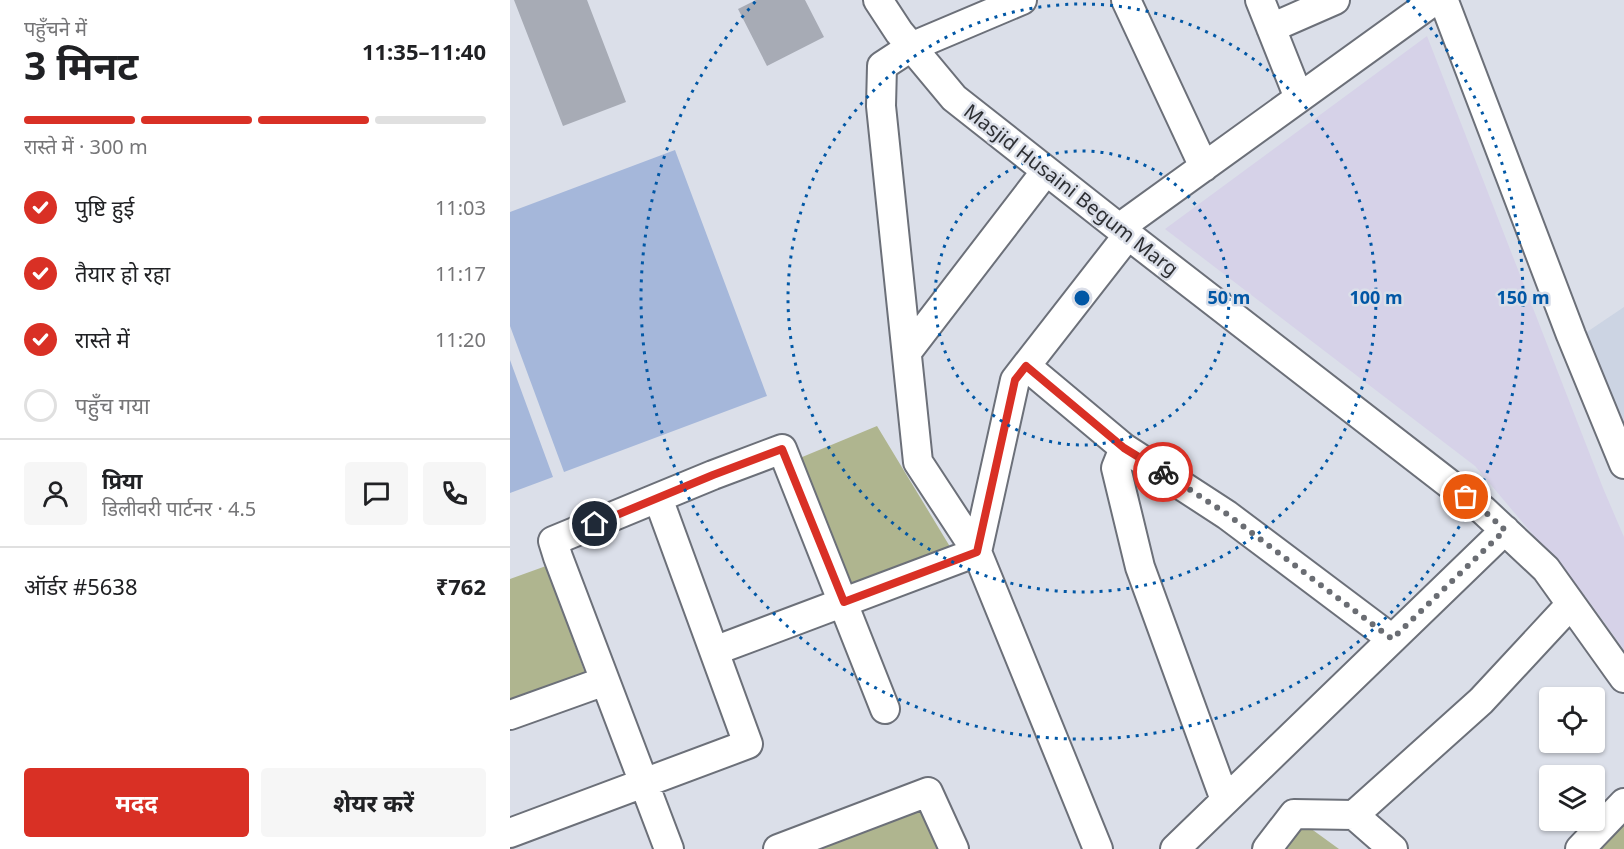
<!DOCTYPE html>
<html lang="hi">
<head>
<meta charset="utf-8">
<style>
  :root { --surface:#fff; --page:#f6f6f6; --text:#202124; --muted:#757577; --line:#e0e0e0; --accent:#d93025 }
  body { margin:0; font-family:"Noto Sans","Noto Sans Devanagari",sans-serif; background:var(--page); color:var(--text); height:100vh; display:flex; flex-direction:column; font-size:22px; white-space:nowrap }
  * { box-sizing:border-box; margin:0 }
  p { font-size:20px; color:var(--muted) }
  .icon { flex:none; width:33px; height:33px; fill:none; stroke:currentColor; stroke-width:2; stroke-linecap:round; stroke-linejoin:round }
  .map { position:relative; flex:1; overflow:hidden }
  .details { display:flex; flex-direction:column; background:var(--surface); width:510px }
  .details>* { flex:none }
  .controls { position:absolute; left:1029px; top:687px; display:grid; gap:12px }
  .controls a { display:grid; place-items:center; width:66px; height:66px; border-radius:6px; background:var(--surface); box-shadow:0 2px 4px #0004; font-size:30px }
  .pin { position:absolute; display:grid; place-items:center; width:51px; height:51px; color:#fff; margin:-26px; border:3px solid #fff; border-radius:50%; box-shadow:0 2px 6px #0007 }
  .courier { position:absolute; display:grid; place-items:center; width:60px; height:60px; margin:-30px; border:4px solid #d93025; border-radius:50%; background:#fff; color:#222; box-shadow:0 2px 8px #0007 }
  .overview em { font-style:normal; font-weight:700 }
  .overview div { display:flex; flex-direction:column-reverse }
  .overview { display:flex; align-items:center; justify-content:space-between; height:102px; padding:0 24px }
  h1 { font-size:39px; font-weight:700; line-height:45px }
  .bar { display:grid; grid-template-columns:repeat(4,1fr); gap:9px 6px; align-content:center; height:72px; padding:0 24px }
  .bar i { height:8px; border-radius:4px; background:var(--line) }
  .bar .active { background:var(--accent) }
  .bar p { grid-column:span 4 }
  .line { display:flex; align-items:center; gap:15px; padding:0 24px; border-top:2px solid var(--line) }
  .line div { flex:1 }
  .round { display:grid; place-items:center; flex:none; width:63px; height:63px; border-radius:6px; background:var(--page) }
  ol { padding:0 24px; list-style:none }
  li { display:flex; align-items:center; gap:18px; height:66px }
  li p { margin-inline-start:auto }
  li .icon { padding:6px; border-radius:50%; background:var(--accent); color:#fff; stroke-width:4 }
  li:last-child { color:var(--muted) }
  li i { width:33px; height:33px; border:3px solid var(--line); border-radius:50% }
  .button { display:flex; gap:12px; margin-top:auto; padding:12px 24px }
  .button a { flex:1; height:69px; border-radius:6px; background:var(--accent); color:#fff; font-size:24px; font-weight:700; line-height:69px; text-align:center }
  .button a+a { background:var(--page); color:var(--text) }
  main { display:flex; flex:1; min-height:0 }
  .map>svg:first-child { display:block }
  .industrial { fill:#d6d2e8 }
  .built { fill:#ccd4e3 }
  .green { fill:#afb58f }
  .water { fill:#a5b7da }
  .building { fill:#a7abb5 }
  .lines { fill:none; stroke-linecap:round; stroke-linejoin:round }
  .minor-casing { stroke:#6c7079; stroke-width:32 }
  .minor { stroke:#fff; stroke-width:28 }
  .done { stroke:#6a6d73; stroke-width:6; stroke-dasharray:0 10.8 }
  .route { stroke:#d93025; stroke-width:8 }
  .ring { fill:none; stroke:#0157a5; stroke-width:3; stroke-dasharray:3 6 }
  .labels { text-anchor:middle; stroke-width:5; stroke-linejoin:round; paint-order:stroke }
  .street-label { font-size:20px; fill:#2d2f33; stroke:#dbdfe9 }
  .centre { fill:#0157a5; stroke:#dbdfe9; stroke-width:3 }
  .ring-label { font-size:18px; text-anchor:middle; font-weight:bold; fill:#0157a5; stroke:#dbdfe9; stroke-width:5; stroke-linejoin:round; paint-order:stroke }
</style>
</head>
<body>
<main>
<section class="details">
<div class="overview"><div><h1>3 मिनट</h1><p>पहुँचने में</p></div><em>11:35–11:40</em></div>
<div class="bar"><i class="active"></i><i class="active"></i><i class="active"></i><i></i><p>रास्ते में · 300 m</p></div>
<ol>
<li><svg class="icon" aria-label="check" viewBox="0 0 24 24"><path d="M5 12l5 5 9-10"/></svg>पुष्टि हुई<p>11:03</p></li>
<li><svg class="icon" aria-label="check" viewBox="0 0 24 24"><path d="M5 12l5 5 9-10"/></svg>तैयार हो रहा<p>11:17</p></li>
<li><svg class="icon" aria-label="check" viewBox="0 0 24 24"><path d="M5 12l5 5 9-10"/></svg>रास्ते में<p>11:20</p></li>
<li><i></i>पहुँच गया</li>
</ol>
<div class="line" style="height:108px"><a class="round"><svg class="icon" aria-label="person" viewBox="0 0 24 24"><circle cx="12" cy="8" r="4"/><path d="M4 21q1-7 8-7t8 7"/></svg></a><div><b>प्रिया</b><p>डिलीवरी पार्टनर · 4.5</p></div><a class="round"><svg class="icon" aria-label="chat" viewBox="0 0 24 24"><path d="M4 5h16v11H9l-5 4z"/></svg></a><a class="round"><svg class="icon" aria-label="phone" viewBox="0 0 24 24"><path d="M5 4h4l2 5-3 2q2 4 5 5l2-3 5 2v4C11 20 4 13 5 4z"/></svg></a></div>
<div class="line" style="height:78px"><div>ऑर्डर #5638</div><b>₹762</b></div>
<div class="button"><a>मदद</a><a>शेयर करें</a></div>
</section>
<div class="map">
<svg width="1114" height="849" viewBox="0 0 1114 849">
  <rect width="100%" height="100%" fill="#dbdfe9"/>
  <!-- industrial -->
  <path class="industrial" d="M917 36 1093 488 1114 537V650L1078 600 965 466 655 229Z"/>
  <!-- built -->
  <path class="built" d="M1114 307V446L1068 338Z"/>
  <!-- green -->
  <path class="green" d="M367 426 442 550 338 590 285 460Z
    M36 566 75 673 0 700V579Z
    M413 805 433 849H299Z
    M1114 815V849H1080Z
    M789 820 829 849H768Z"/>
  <!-- water -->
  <path class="water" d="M165 150 257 396 54 472 0 326V212Z
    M0 360 43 477 0 493Z"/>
  <!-- building -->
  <path class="building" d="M4 0H77L116 102 53 126Z
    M246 0H295L314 37 257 66 228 9Z"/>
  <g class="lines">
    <!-- minor casing -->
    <g class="minor-casing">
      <path id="minor" d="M368 0 389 32 444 98 618 235 973 510 1036 569 1114 678
        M616 0 694 167
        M750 0 789 98
        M926 0 935 4 1061 335 1114 464
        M761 28 825 0
        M609 228 925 0
        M397 352 536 171
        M516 366 614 448 606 468 630 567 715 800
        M614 448 717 515 882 639
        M204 651 467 552 408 462 371 106 372 66 401 47 512 0
        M0 715 95 681
        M844 815 883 849
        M0 833 238 744 148 498
        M159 849 48 557 43 541 203 475 272 449 375 709
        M268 849 418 792 444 849
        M588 849 467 552 505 380 618 235
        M665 849 995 530
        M757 849 784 814 844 815 971 701 1061 604
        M1070 849 1114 803"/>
    </g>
    <!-- minor -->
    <use href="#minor" class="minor"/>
  </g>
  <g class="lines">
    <!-- done -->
    <path class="done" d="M653 472 717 514 882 639 995 530 973 510 956 497"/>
    <!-- route -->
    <path class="route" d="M85 524 203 475 272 449 334 602 467 552 505 380 516 366 614 448 653 472"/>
  </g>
  <!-- distance rings -->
  <g class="ring">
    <circle cx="572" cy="298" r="147"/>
    <circle cx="572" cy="298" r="294"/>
    <path d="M897 0A441 441 0 1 1 247 0"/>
  </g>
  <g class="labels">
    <!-- street labels -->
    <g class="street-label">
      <text transform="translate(561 190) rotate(38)" y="7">Masjid Husaini Begum Marg</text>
    </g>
  </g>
  <circle cx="572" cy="298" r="9" class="centre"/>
  <g class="ring-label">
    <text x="719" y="304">50 m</text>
    <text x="866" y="304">100 m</text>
    <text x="1013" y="304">150 m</text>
  </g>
</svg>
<div class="controls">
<a><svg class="icon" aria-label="locate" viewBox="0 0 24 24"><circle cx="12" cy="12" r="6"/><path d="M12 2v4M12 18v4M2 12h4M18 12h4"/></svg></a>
<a><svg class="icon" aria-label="layers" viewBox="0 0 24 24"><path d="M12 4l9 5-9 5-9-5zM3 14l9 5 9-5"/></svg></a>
</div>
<div class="pin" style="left:956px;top:497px;background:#ea580c"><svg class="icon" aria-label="bag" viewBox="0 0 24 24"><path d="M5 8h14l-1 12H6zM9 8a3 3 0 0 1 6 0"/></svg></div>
<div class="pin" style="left:85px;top:524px;background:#1f2937"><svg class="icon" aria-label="home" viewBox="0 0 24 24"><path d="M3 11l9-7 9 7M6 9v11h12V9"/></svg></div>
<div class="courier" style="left:653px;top:472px"><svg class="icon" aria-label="bike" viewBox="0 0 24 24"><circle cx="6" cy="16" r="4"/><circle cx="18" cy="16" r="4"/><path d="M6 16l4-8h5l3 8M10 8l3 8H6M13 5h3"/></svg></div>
</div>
</main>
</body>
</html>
